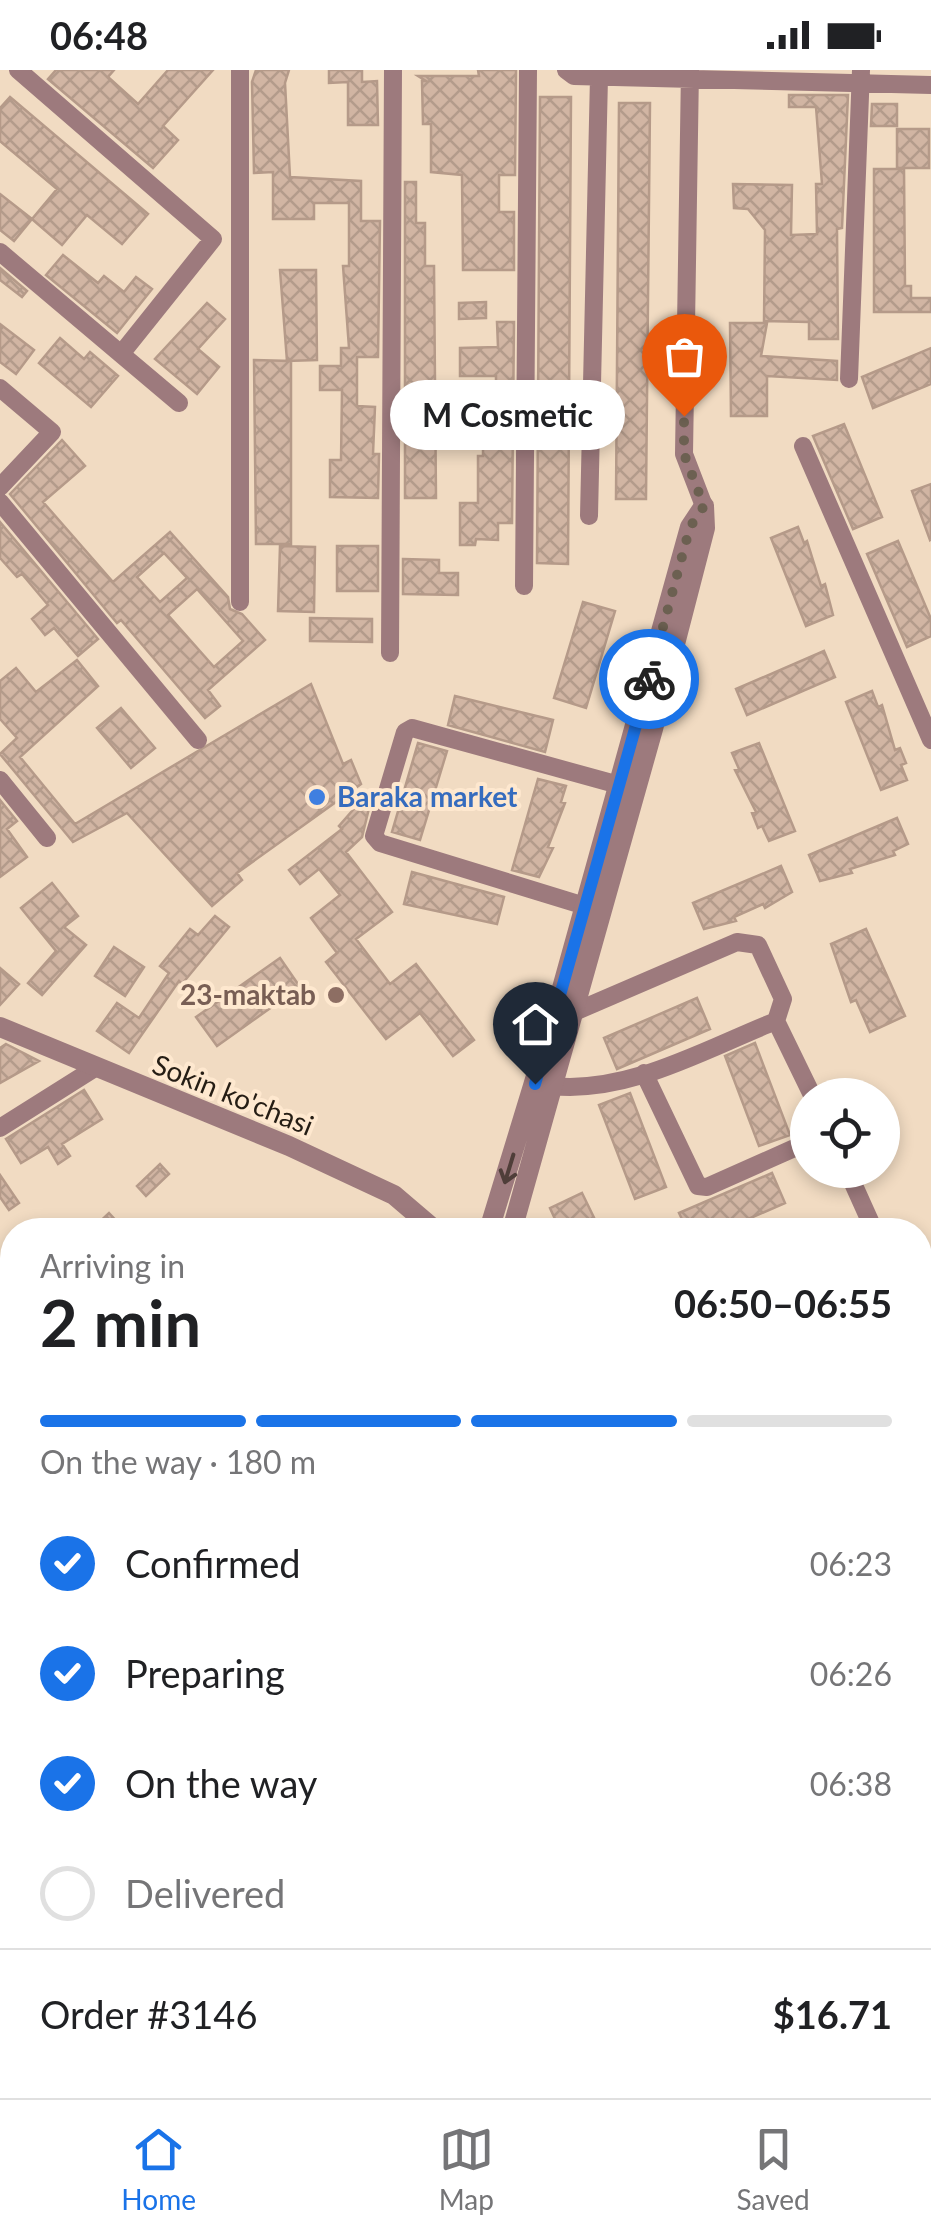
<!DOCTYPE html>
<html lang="en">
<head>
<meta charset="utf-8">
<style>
  :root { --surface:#fff; --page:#f2f2f2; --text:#202124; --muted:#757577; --line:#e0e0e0; --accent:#1a73e8 }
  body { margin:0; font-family:Lato,sans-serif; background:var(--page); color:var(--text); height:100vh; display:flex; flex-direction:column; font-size:38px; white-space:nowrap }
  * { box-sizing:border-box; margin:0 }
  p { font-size:32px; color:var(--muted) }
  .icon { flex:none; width:55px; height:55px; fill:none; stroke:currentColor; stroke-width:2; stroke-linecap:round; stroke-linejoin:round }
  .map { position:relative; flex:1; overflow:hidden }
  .drawer { position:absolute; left:0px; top:1148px; width:932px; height:882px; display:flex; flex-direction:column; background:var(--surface); border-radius:40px 40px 0 0; box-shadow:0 5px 15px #0003 }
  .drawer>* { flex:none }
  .fabs { position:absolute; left:790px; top:1008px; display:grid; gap:20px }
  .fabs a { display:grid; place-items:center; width:110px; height:110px; border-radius:50%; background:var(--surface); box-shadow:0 5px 15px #0003; font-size:50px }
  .pin { position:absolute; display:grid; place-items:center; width:85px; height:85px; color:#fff; margin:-102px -42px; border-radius:50% 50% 50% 0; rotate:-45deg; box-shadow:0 0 10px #0007 }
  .pin .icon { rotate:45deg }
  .courier { position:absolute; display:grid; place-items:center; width:100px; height:100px; margin:-50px; border:8px solid #1a73e8; border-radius:50%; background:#fff; color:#222; box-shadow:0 2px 12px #0007 }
  .bubble { position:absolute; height:70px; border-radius:35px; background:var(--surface); box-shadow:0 5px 15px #0003; font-size:32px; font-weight:700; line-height:70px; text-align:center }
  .head em { font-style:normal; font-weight:700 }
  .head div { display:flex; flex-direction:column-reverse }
  .head { display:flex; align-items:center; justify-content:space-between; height:170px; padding:0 40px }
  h1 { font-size:65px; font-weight:700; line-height:75px }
  .bar { display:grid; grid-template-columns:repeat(4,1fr); gap:15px 10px; align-content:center; height:120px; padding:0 40px }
  .bar i { height:12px; border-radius:8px; background:var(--line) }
  .bar .on { background:var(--accent) }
  .bar p { grid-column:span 4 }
  .line { display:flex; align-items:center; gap:25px; padding:0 40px; border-top:2px solid var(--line) }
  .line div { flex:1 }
  ol { padding:0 40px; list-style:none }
  li { display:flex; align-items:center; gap:30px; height:110px }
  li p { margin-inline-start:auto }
  li .icon { padding:10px; border-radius:50%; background:var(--accent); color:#fff; stroke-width:4 }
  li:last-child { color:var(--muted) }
  li i { width:55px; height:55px; border:5px solid var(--line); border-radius:50% }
  .status { display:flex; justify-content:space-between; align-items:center; height:70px; padding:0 50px; background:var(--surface); direction:ltr }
  .status svg { height:28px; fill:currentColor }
  .dock { display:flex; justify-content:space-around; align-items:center; height:140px; border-top:2px solid var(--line); background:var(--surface); font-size:28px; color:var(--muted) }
  .dock a { display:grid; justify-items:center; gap:5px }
  .dock .on { color:var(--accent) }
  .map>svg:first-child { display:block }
  .grass { fill:url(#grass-dots) }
  .building { fill:url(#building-cross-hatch); stroke:#b59a89; stroke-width:2.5; fill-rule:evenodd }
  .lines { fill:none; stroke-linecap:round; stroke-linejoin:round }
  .minor { stroke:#9d7a7d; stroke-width:18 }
  .tertiary { stroke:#9d7a7d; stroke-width:20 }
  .oneway { stroke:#4f3e39 }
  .done { stroke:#6c6051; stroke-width:10; stroke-dasharray:0 18 }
  .route { stroke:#1a73e8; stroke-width:12 }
  .shop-dot { fill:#3f7fe0; stroke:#fee8cf; stroke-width:4 }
  .education-dot { fill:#8d6e63; stroke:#fee8cf; stroke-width:4 }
  .labels { text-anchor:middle; stroke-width:8; stroke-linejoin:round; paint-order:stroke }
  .shop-label { font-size:28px; font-weight:bold; fill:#366cbe; stroke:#fee8cf; text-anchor:start }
  .education-label { font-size:28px; font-weight:bold; fill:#785e54; stroke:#fee8cf; text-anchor:end }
  .street-label { font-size:28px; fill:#251d14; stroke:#fee8cf }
</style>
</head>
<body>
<div class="status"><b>06:48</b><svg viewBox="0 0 49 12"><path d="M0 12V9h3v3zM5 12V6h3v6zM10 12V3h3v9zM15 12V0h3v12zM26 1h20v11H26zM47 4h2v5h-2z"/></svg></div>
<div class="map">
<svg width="931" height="2028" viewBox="0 0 931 2028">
  <defs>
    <pattern id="grass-dots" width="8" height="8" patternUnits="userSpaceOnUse" patternTransform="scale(2.5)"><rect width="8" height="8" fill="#d1a97d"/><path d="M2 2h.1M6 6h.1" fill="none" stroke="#a98965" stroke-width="1.8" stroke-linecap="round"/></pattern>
    <pattern id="building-cross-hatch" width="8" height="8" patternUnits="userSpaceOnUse" patternTransform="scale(2.5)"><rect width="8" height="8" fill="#d1b5a3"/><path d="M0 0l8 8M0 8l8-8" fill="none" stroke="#b39b8b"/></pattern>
  </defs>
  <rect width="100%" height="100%" fill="#f1dbc2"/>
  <!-- grass -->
  <path class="grass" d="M920 1985 931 2006V2017L912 2028H864L859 2018H920Z"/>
  <!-- building -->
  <path class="building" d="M56 0H114L108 7 138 34 168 0H213L163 56 178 70 153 98 48 9Z
    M256 0H289L285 13 290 107 361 111V151H380L378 287H357V336L375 337 373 384H379L378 428 330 427V390H341L342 320H320V296H341V278H349L343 196H349V133H314V149H273V102L254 103 252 12Z
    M329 0H362V12L377 11 378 55H348V12L329 13Z
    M478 0H516L515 105H499V142H514V200H463L462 105 431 102V54H423L422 11H426L418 6H479Z
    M789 25H848L842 158 837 159 838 269H809V252L764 251 765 160 748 139 734 138 733 114 792 115 791 165 817 164 816 114H822L816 37H789Z
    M10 27 148 144 122 174 87 145 62 175 32 149 57 119 0 71V38Z
    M540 27H571L568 494 537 493Z
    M619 33H650L646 429H616Z
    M872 34H897V56H871Z
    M897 59H929V98H897Z
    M874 99H904L905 216H911V228H931V242H874Z
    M405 112H416V153H425V196H434L436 428H405Z
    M0 124 32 149 14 171 0 160Z
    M63 185 98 213 104 206 124 222 136 207 152 219 117 263 46 205Z
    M0 198 27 221 22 227 0 210Z
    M280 200H316L317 290 287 291Z
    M486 232V248L459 249V233Z
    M207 233 225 249 198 279 219 297 197 324 155 289Z
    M497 252H514L512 453H498V470L476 469 475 475H460V433H478V386H483V369H496V306H460V278L498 277Z
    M730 253H767L761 286 837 291V310L767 306V346H731Z
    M0 254 34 280 16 304 0 292Z
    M60 268 84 289 90 282 118 306 91 337 39 293Z
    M931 278V314L873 338 862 307Z
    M254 290 291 291V474H256Z
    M844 354 882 447 853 459 813 366Z
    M62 370 85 396 43 432 113 512 170 462 228 527 230 539 242 544 265 570 208 620 220 636 205 648 121 550 117 553 10 424ZM164 483 187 508 160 532 137 507ZM197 519 243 571 214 597 168 545Z
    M931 414V469L930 470 912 421Z
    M0 452 98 569 78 586 54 558 45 565 32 549 48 535 22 504 17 507 0 488Z
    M798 457 804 473 807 471 821 516 825 514 833 545 806 556 771 468Z
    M898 471 931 549V566L907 577 867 484Z
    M280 476 315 477 314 542 278 541Z
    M337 476H378V521H337Z
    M403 489 439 490V503H458V525L403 524Z
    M583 532 615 541 586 638 554 628Z
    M310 548 372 549V572L310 571Z
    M824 581 835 607 747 645 736 619Z
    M77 590 98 616 20 687 75 754 311 614 343 694 351 690 361 714 237 803 242 810 212 836 127 743 73 772 0 684 17 668 0 649V611L16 598 36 622Z
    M872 621 878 637 882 635 895 680 900 678 906 693 901 695 907 710 881 720 846 632Z
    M455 626 553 650 545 682 448 655Z
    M121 638 155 678 131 698 97 658Z
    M418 673 447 681 420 770 392 762Z
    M759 673 795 761 769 771 762 756 758 758 752 743 756 742 735 700 739 699 732 683Z
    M538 709 566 716 561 732 565 733 548 777 553 778 539 807 512 800Z
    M366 725 370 734 362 767 346 782 392 842 356 869 390 914 416 894 474 970 453 986 420 943 386 969 326 892 337 883 311 848 340 825 319 799 300 814 289 800 342 759 339 756Z
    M0 730 17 751 7 759 27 787 0 807Z
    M897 748 908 774 893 781 895 785 850 799 852 803 820 811 809 785Z
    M781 796 792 822 765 838 763 834 734 847 736 851 704 859 693 833Z
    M412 802 504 827 497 854 404 834Z
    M52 813 78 846 64 857 86 875 42 925 28 913 56 881 21 838Z
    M215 846 229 857 182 914 179 911 129 983 97 961 117 933 139 948 169 903 160 896 190 859 198 865Z
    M866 859 905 946 870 962 856 930 851 932 831 874Z
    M114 877 144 897 125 926 95 906Z
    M280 888 300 917 217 976 196 947Z
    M0 898 19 914 0 935Z
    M697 928 710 959 617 999 604 968Z
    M755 973 790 1065 759 1076 725 986Z
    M6 974 39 991 0 1013V978Z
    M84 1020 102 1049 62 1074 70 1086 58 1094 48 1077 21 1093 6 1069Z
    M630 1023 666 1117 635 1129 599 1035Z
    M160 1094 169 1104 146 1126 137 1116Z
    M772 1103 785 1133 723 1160H687L679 1143Z
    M0 1105 19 1133 9 1140 0 1127Z
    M582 1123 600 1160H560L550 1138Z
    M109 1143 119 1154 112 1160H91Z
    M0 1353 12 1360V1398L0 1411Z
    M0 1438 12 1450V1501L0 1488V1469L6 1462 0 1456Z
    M0 1779 12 1788V1862L0 1853Z
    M0 1975 12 1983V2000L0 1992Z"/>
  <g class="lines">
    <!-- minor -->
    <path class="minor" d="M18 0 213 169 121 284
      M240 0V532
      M566 0 574 6 931 15
      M690 0 684 384 704 436
      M0 182 179 333
      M849 309 861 0
      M0 318 52 362 0 417
      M803 376 931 670
      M0 432 198 670
      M589 446 599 7
      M524 516 528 0
      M390 583 393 0
      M0 710 47 768
      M585 836 380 773 374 766 405 662 412 658 619 715
      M572 943 737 872 758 875 783 929 776 951
      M644 1003 698 1116 707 1117 808 1072
      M552 1016C629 1024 705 979 776 951L812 1025
      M0 1058 95 998
      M847 1100 874 1160
      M920 1260 931 1284
      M920 1323 931 1318
      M0 1335 12 1348
      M920 1408 931 1403
      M0 1552 12 1566
      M920 1621 931 1616
      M920 1787 931 1784
      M0 1955 12 1965
      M80 2018 93 2028
      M495 2028 529 2018"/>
    <!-- tertiary -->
    <path class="tertiary" d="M0 957 289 1076 394 1125 435 1160
      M489 1160 554 947 690 457 704 436
      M512 1160 653 659 705 458 704 436
      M0 1667 12 1655
      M847 2018 852 2028"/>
  </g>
  <!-- one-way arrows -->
  <defs><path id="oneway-shaft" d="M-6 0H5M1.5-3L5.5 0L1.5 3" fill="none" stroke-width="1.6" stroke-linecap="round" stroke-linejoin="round" transform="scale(2.5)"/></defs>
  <use class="oneway" href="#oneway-shaft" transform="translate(509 1099) rotate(107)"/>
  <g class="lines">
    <!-- done -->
    <path class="done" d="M649 609 690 457 704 436 684 384V346"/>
    <!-- route -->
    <path class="route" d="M535 1014 649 609"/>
  </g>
  <!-- markers -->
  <circle class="shop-dot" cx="317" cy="727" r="10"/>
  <circle class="education-dot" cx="336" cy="925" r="10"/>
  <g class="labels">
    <!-- shop labels -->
    <g class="shop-label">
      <text x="337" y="737">Baraka market</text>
    </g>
    <!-- education labels -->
    <g class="education-label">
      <text x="316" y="935">23-maktab</text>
    </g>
    <!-- street labels -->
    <g class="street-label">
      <text transform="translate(233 1025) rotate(22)" y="10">Sokin ko'chasi</text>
    </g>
  </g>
</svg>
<div class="fabs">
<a><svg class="icon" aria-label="locate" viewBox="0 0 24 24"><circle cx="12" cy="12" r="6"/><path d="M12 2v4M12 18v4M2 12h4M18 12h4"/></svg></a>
</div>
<div class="pin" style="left:684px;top:346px;background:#ea580c"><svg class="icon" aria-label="bag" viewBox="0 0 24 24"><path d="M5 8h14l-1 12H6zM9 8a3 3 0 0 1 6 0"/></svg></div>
<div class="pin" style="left:535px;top:1014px;background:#1f2937"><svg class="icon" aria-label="home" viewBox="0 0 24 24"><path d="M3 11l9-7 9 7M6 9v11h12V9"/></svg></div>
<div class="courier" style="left:649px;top:609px"><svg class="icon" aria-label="bike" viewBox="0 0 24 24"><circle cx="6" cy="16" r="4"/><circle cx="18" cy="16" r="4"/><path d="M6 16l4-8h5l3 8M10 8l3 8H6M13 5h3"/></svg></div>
<div class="bubble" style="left:390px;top:310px;width:235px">M Cosmetic</div>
<section class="drawer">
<div class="head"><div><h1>2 min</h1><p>Arriving in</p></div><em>06:50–06:55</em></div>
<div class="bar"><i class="on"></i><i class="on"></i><i class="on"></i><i></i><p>On the way · 180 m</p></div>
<ol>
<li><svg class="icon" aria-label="check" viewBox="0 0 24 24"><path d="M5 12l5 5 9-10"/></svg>Confirmed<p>06:23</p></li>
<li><svg class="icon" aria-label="check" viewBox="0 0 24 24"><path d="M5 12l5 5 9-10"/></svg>Preparing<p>06:26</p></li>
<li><svg class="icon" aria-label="check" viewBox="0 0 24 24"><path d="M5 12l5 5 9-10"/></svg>On the way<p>06:38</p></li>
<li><i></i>Delivered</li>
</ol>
<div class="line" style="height:130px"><div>Order #3146</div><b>$16.71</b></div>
</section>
</div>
<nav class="dock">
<a class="on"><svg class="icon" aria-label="home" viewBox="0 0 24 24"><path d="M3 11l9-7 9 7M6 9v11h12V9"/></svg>Home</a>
<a><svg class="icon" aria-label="map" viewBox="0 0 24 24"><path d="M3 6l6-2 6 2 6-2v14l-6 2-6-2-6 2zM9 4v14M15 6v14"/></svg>Map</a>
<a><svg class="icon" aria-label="saved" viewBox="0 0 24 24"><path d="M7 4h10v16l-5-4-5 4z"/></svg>Saved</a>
</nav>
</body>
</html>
